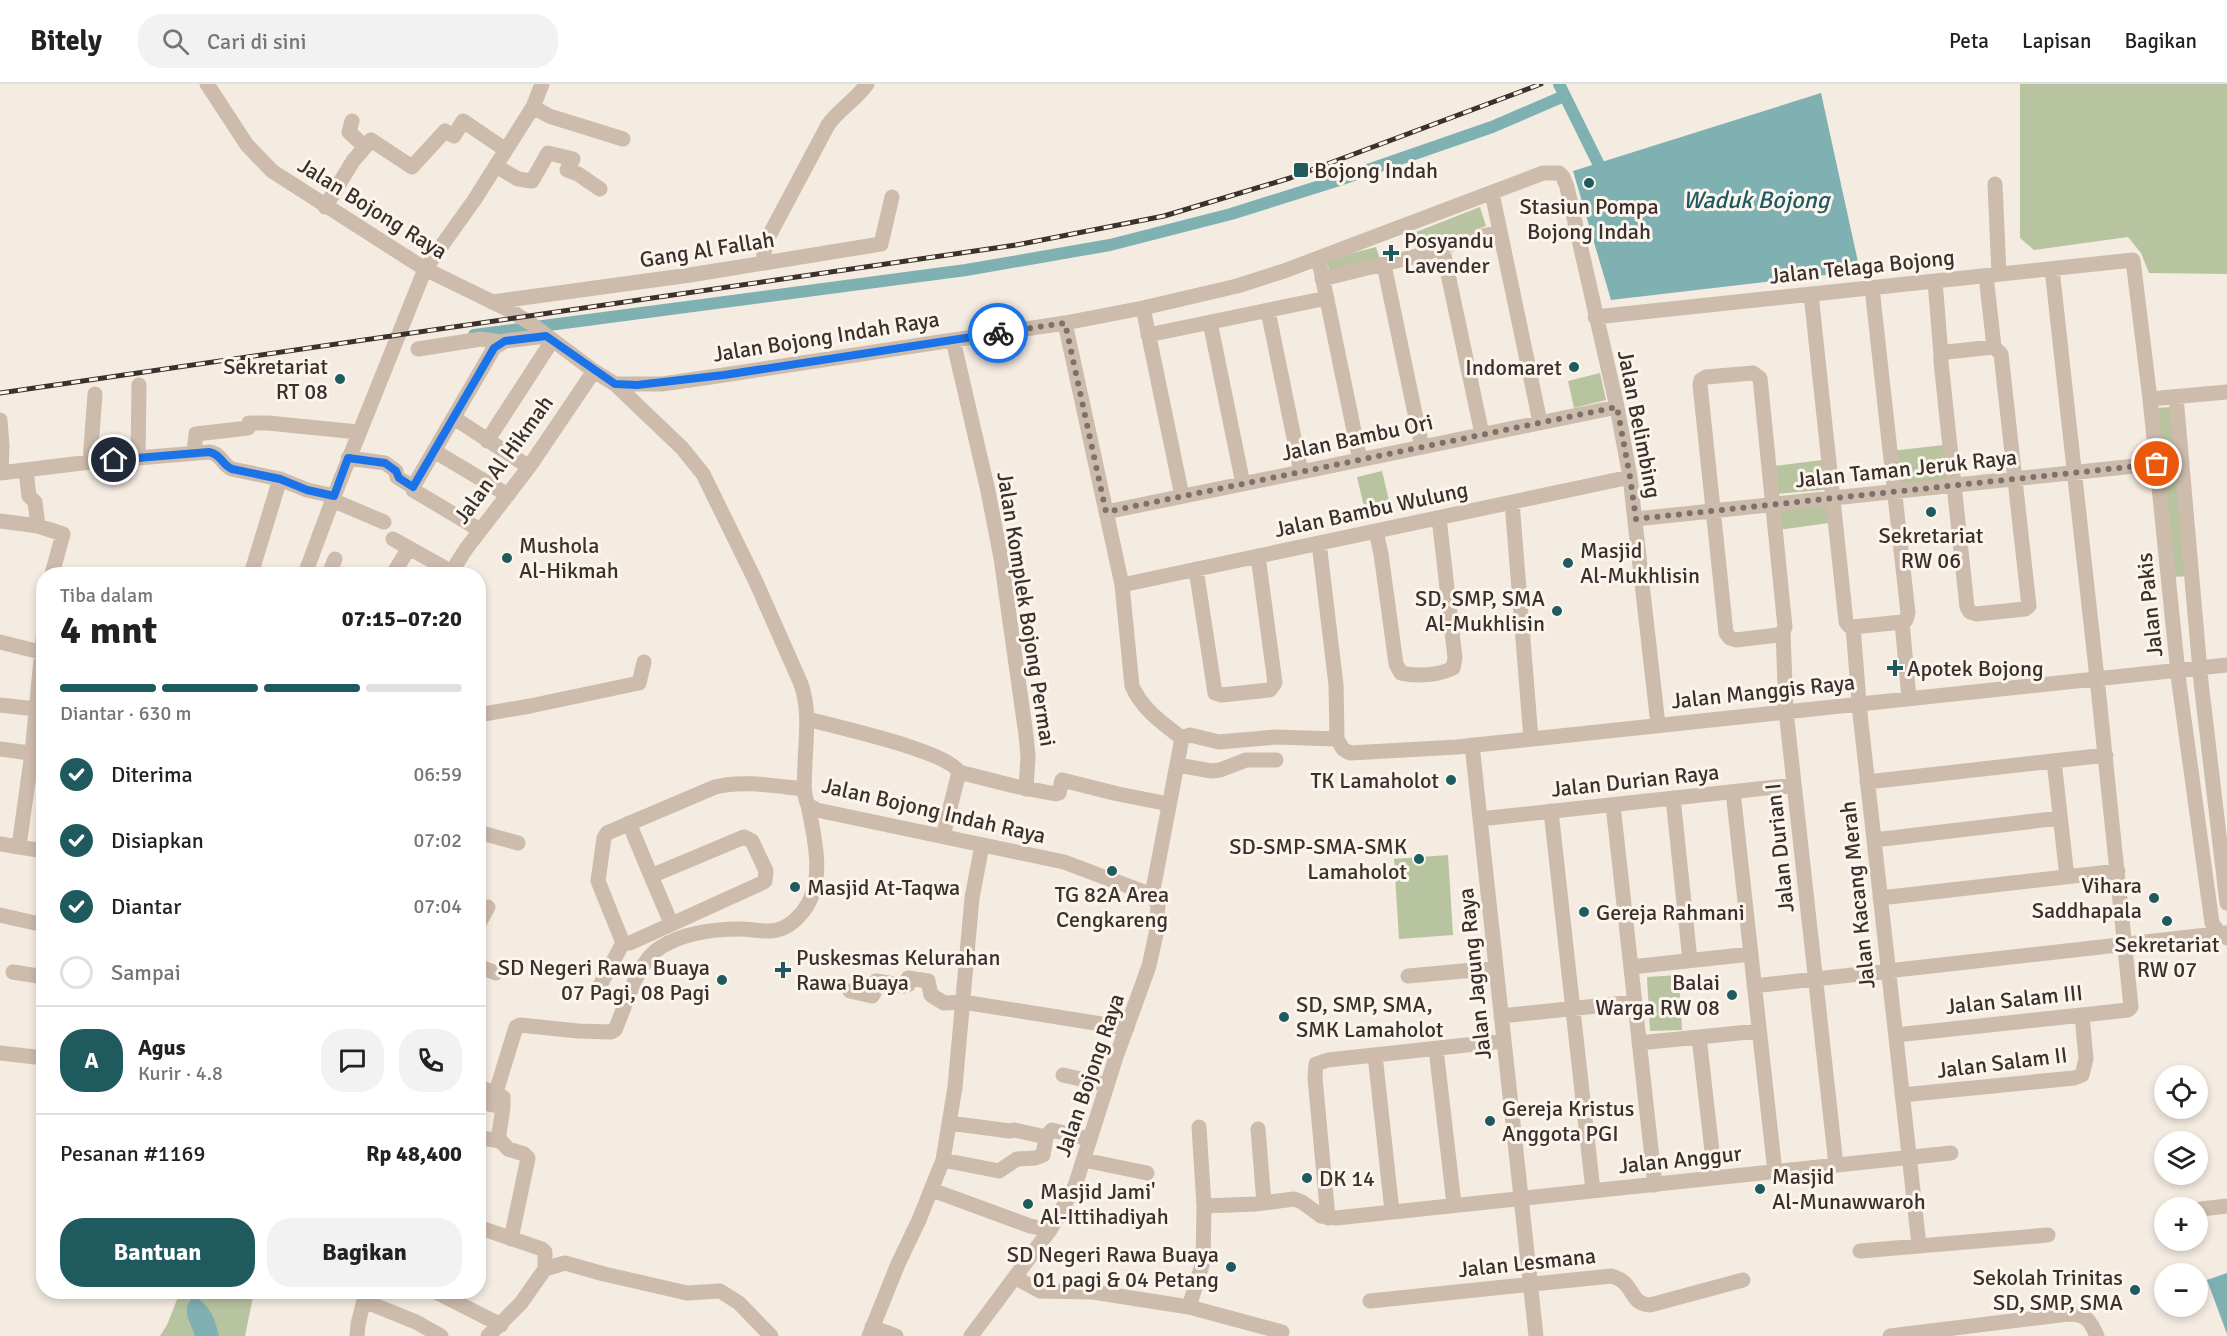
<!DOCTYPE html>
<html lang="id">
<head>
<meta charset="utf-8">
<style>
  :root { --surface:#fff; --page:#f2f2f2; --text:#222; --muted:#767676; --line:#e0e0e0; --accent:#1f5a5e }
  body { margin:0; font-family:Signika,sans-serif; background:var(--page); color:var(--text); height:100vh; display:flex; flex-direction:column; font-size:22px; white-space:nowrap }
  * { box-sizing:border-box; margin:0 }
  p { font-size:20px; color:var(--muted) }
  .icon { flex:none; width:33px; height:33px; fill:none; stroke:currentColor; stroke-width:2; stroke-linecap:round; stroke-linejoin:round }
  .map { position:relative; flex:1; overflow:hidden }
  .sheet { position:absolute; left:36px; top:483px; width:450px; height:732px; display:flex; flex-direction:column; background:var(--surface); border-radius:24px; box-shadow:0 3px 9px #0003 }
  .sheet>* { flex:none }
  .controls { position:absolute; left:2154px; top:981px; display:grid; gap:12px }
  .controls a { display:grid; place-items:center; width:54px; height:54px; border-radius:50%; background:var(--surface); box-shadow:0 3px 9px #0003; font-size:30px }
  .pin { position:absolute; display:grid; place-items:center; width:51px; height:51px; color:#fff; margin:-26px; border:3px solid #fff; border-radius:50%; box-shadow:0 2px 6px #0007 }
  .courier { position:absolute; display:grid; place-items:center; width:60px; height:60px; margin:-30px; border:4px solid #1a73e8; border-radius:50%; background:#fff; color:#222; box-shadow:0 2px 8px #0007 }
  .overview em { font-style:normal; font-weight:700 }
  .overview div { display:flex; flex-direction:column-reverse }
  .overview { display:flex; align-items:center; justify-content:space-between; height:102px; padding:0 24px }
  h1 { font-size:39px; font-weight:700; line-height:45px }
  .bar { display:grid; grid-template-columns:repeat(4,1fr); gap:9px 6px; align-content:center; height:72px; padding:0 24px }
  .bar i { height:8px; border-radius:4px; background:var(--line) }
  .bar .active { background:var(--accent) }
  .bar p { grid-column:span 4 }
  .line { display:flex; align-items:center; gap:15px; padding:0 24px; border-top:2px solid var(--line) }
  .line div { flex:1 }
  .round { display:grid; place-items:center; flex:none; width:63px; height:63px; border-radius:24px; background:var(--page) }
  ol { padding:0 24px; list-style:none }
  li { display:flex; align-items:center; gap:18px; height:66px }
  li p { margin-inline-start:auto }
  li .icon { padding:6px; border-radius:50%; background:var(--accent); color:#fff; stroke-width:4 }
  li:last-child { color:var(--muted) }
  li i { width:33px; height:33px; border:3px solid var(--line); border-radius:50% }
  .action { display:flex; gap:12px; margin-top:auto; padding:12px 24px }
  .action a { flex:1; height:69px; border-radius:24px; background:var(--accent); color:#fff; font-size:24px; font-weight:700; line-height:69px; text-align:center }
  .action a+a { background:var(--page); color:var(--text) }
  header { display:flex; align-items:center; gap:36px; box-sizing:border-box; height:84px; padding:0 30px; background:var(--surface); border-bottom:2px solid var(--line) }
  header strong { font-size:28px }
  nav { display:flex; gap:33px; margin-inline-start:auto; font-size:21px }
  .search { width:420px; height:54px; background:var(--page); display:flex; align-items:center; gap:15px; box-sizing:border-box; padding:0 21px; border-radius:24px; color:var(--muted); font-size:22px }
  .map>svg:first-child { display:block }
  .green { fill:#b8c4a0 }
  .water { fill:#7fb0b2 }
  .lines { fill:none; stroke-linecap:round; stroke-linejoin:round }
  .canal { stroke:#7fb0b2; stroke-width:12 }
  .minor { stroke:#cdbbac; stroke-width:15 }
  .rail-casing { stroke:#3b302b; stroke-width:5 }
  .rail { stroke:#fbf5ee; stroke-width:3; stroke-dasharray:9; stroke-linecap:butt }
  .done { stroke:#7c716b; stroke-width:6; stroke-dasharray:0 10.8 }
  .route { stroke:#1a73e8; stroke-width:8 }
  .poi-dot { fill:#1f5a5e; stroke:#fbf5ee; stroke-width:2 }
  .labels { text-anchor:middle; stroke-width:6; stroke-linejoin:round; paint-order:stroke }
  .poi-label { font-size:22px; fill:#3b302b; stroke:#fbf5ee; text-anchor:start }
  .street-label { font-size:22px; fill:#3b302b; stroke:#fbf5ee }
  .water-label { font-size:24px; font-style:italic; fill:#1f5a5e; stroke:#fbf5ee }
</style>
</head>
<body>
<header>
<strong>Bitely</strong>
<div class="search"><svg class="icon" aria-label="search" viewBox="0 0 24 24"><circle cx="10" cy="10" r="6"/><path d="M15 15l6 6"/></svg>Cari di sini</div>
<nav><a>Peta</a><a>Lapisan</a><a>Bagikan</a></nav>
</header>
<div class="map">
<svg width="2227" height="1252" viewBox="0 0 2227 1252">
  <rect width="100%" height="100%" fill="#f4ebe1"/>
  <!-- green -->
  <path class="green" d="M2020 0H2227V190L2149 189 2141 169 2128 153 2034 166 2020 154Z
    M1480 123 1486 142 1417 170 1411 150Z
    M1376 163 1382 182 1332 196 1326 176Z
    M1600 289 1606 316 1574 324 1568 297Z
    M2174 323 2179 375 2159 377 2154 324Z
    M1944 361 1949 396 1894 402 1890 367Z
    M1830 375 1833 405 1776 410 1773 382Z
    M2179 383 2190 492 2172 493 2160 385Z
    M1382 387 1391 425 1366 431 1357 393Z
    M1827 417 1829 439 1778 446 1775 425Z
    M1448 771 1453 851 1399 855 1394 775Z
    M1679 891 1682 946 1650 947 1647 893Z
    M180 1208H254L245 1252H160L167 1241Z"/>
  <!-- water -->
  <path class="water" d="M1821 9 1860 187 1611 216 1573 87Z
    M2227 1189V1250L2207 1196Z
    M197 1214C212 1224 215 1236 219 1252H195C191 1239 181 1227 191 1215Z"/>
  <g class="lines">
    <!-- canal -->
    <path class="canal" d="M1559 0 1598 79
      M474 251 966 186 1110 161 1231 130 1336 97 1492 43 1564 12"/>
    <!-- minor -->
    <path class="minor" d="M207 0 247 61 272 87 425 185 511 227 530 239 594 287 615 300 682 364 703 390 756 498 801 600C810 626 806 652 805 679 805 693 802 708 808 721L817 726 850 733 1064 778 1152 811 1158 821 1156 850 1149 882 1116 973 1075 1102 1050 1146 971 1252
      M533 23 549 32 623 55
      M352 37 349 48 364 62
      M496 82 518 95 532 97 548 69 573 75 567 86 578 90 600 105
      M1995 100 1999 190
      M1492 109 1540 338
      M325 123 353 77 371 56 412 83 445 47 454 52 463 37 506 66
      M1442 162 1482 350
      M763 179 765 162 770 150 828 41C839 25 856 16 867 0
      M1384 181 1422 363
      M1320 182 1360 376
      M1986 192 1994 263
      M1322 195 1421 171 1454 159 1500 148
      M1935 197 1941 271
      M1811 210 1846 538 1849 542 1853 543 1902 538 1906 536 1908 529 1872 204
      M492 218 690 191 881 160 892 113
      M1143 224 1182 412
      M1268 227 1301 388
      M1595 233 2133 176 2150 315 2179 599 2212 839 2219 849 2227 854
      M1210 238 1243 400
      M1065 239 1122 501 1132 602C1142 625 1162 639 1182 654
      M1148 251 1327 214
      M953 256 988 407 1001 474 1026 651 1028 673 1026 705
      M1994 263 2001 270 2029 522 2025 525 1976 530 1970 528 1967 523 1941 278V271L1947 268Z
      M418 265 481 255 501 258
      M1753 289 1760 294 1785 543 1783 548 1778 551 1736 556 1730 554 1726 549 1700 301 1701 296 1706 293Z
      M615 300H662L724 291 1065 239 1143 224 1237 202 1284 187 1543 89H1559L1563 93 1567 103 1617 323 1630 393 1658 641
      M2176 313 2201 598 2227 819
      M2150 315 2227 308
      M454 334 529 383
      M0 336 2 362 1 389
      M487 357 552 257
      M434 367 508 411
      M194 368 196 350 248 344 249 339H268L358 348
      M138 374 139 301
      M348 374 385 379 396 387 397 393 413 403V406L480 446
      M90 378 95 310
      M26 387 29 412 35 418 38 442
      M0 389 90 378 209 368C221 369 222 381 232 385L280 395 307 406 334 412 425 185 475 115 533 23 542 0
      M413 403 494 264 505 257 546 252
      M332 416 384 438
      M1512 418 1531 655
      M1106 428 1617 323
      M1636 435 2182 377
      M0 437 38 442 63 450 52 490
      M1376 447 1381 470 1396 580 1401 589C1416 593 1440 591 1453 584L1455 574 1439 434
      M393 455 452 488
      M1319 459 1336 601 1337 655 1343 665 1350 669 1457 663 2227 581
      M1196 485 1215 609 1221 611 1270 606 1275 599 1258 472
      M251 490 280 395
      M305 490 334 412
      M329 490 335 475
      M393 490 409 464
      M450 490 466 465 529 383 594 287
      M1122 501 1630 393
      M1902 538 1909 614
      M1853 543 1860 630 1919 1161
      M1783 548 1786 627 1836 1081
      M0 558 44 569
      M0 621 36 625
      M478 631 530 622 639 599 644 578
      M808 635C835 643 946 666 959 688
      M1182 654 1190 651 1219 658 1276 653 1337 655
      M1472 661 1536 1252
      M0 665 44 671
      M2054 677 2067 793
      M1177 681 1212 687 1220 686 1246 676H1276
      M1867 698 2106 671
      M1733 708 1775 1088
      M1673 714 1690 876
      M1613 721 1655 1101
      M1551 727 1593 1107
      M1480 735 1794 701
      M478 748 518 759
      M943 752 959 688 1014 702 1056 710 1059 709 1062 696 1118 710 1169 720
      M1874 756 2060 734
      M0 760 44 767
      M19 762 32 669 44 544
      M651 792 671 839
      M1152 811 1182 654
      M1880 814 2118 787
      M0 831 44 841
      M478 841 488 823
      M623 859H630L762 799 765 797 766 787 752 757 744 753 651 792 629 739
      M478 882 496 889
      M1631 883 1751 870
      M13 888 44 893
      M1408 892 1496 884
      M1754 902 2225 849
      M598 905 623 859 598 797 604 754 607 749 715 703C744 696 775 702 804 705
      M850 907 872 912 874 909V899L876 897 905 902 908 901V894L928 897 931 911 944 919 963 918 1127 944
      M1501 932 1635 918
      M1896 951 2128 926 2131 923 2097 594 2052 185
      M1699 953 1715 1094
      M1639 959 1759 947
      M1436 965 1454 1120
      M0 969 44 974
      M1375 971 1392 1127
      M1063 991 1107 1001
      M478 1002 503 1013V1023L498 1057
      M496 1008 516 943 520 941 578 947 611 948 615 946C626 921 637 877 661 863 685 848 714 845 741 845 752 845 766 849 777 846 786 844 794 838 800 831 827 802 815 756 808 721
      M1902 1011 2074 994 2082 991 2086 975 2082 931
      M478 1018 503 1023
      M949 1039 1010 1047 1014 1046 1046 1053
      M1199 1043 1204 1122
      M1258 1045 1264 1119
      M481 1054 501 1057 508 1065 524 1070 528 1074 511 1155
      M943 1076 999 1087 1017 1075 1035 1074 1043 1071 1046 1053 1052 1046 1089 1055
      M1084 1076 1147 1089
      M932 1106 1030 1142 1050 1146
      M2201 1125 2227 1122
      M1328 1134 1315 994 1316 980 1328 976 1504 957
      M478 1143 542 1165 545 1168V1185L521 1219 488 1252
      M1860 1167 2048 1151
      M545 1185 565 1179 604 1190 687 1209 720 1207 739 1219 771 1252
      M1016 1194 1040 1207 1093 1208 1189 1223 1203 1178 1204 1122 1255 1120 1294 1115 1302 1118 1321 1132 1336 1134 1951 1069
      M436 1208 501 1241
      M364 1217 416 1238 441 1252
      M1370 1217 1611 1192C1636 1198 1627 1219 1650 1221L1743 1196
      M1189 1223 1282 1248
      M872 1243 896 1252
      M357 1252 358 1240 366 1208
      M869 1252 898 1180 919 1136 943 1076 955 1003 972 814 982 761
      M1890 1252 2068 1230C2086 1230 2090 1236 2097 1252"/>
    <!-- rail casing -->
    <g class="rail-casing">
      <path id="rail" d="M0 309 1016 161 1164 132 1290 94 1541 0"/>
    </g>
    <!-- rail -->
    <use href="#rail" class="rail"/>
  </g>
  <g class="lines">
    <!-- done -->
    <path class="done" d="M998 249 1065 239 1106 428 1617 323 1630 393 1636 435 2157 380"/>
    <!-- route -->
    <path class="route" d="M114 376 209 368C221 370 222 381 232 385L280 395 307 406 334 412 348 374 385 379 396 387 399 394 413 403 494 264 505 257 546 252 615 300 637 301 724 291 998 249"/>
  </g>
  <!-- markers -->
  <g class="poi-dot">
    <rect x="1293" y="78" width="16" height="16" rx="3"/>
    <circle cx="1589" cy="99" r="6"/>
    <path d="M1388 160h6v6h6v6h-6v6h-6v-6h-6v-6h6z"/>
    <circle cx="1574" cy="283" r="6"/>
    <circle cx="340" cy="295" r="6"/>
    <circle cx="1931" cy="428" r="6"/>
    <circle cx="507" cy="474" r="6"/>
    <circle cx="1568" cy="479" r="6"/>
    <circle cx="1557" cy="527" r="6"/>
    <path d="M1892 575h6v6h6v6h-6v6h-6v-6h-6v-6h6z"/>
    <circle cx="1451" cy="696" r="6"/>
    <circle cx="1419" cy="775" r="6"/>
    <circle cx="1112" cy="787" r="6"/>
    <circle cx="795" cy="803" r="6"/>
    <circle cx="2154" cy="814" r="6"/>
    <circle cx="1584" cy="828" r="6"/>
    <circle cx="2167" cy="837" r="6"/>
    <path d="M780 877h6v6h6v6h-6v6h-6v-6h-6v-6h6z"/>
    <circle cx="722" cy="896" r="6"/>
    <circle cx="1732" cy="911" r="6"/>
    <circle cx="1284" cy="933" r="6"/>
    <circle cx="1490" cy="1037" r="6"/>
    <circle cx="1307" cy="1094" r="6"/>
    <circle cx="1760" cy="1105" r="6"/>
    <circle cx="1028" cy="1120" r="6"/>
    <circle cx="1231" cy="1183" r="6"/>
    <circle cx="2135" cy="1206" r="6"/>
  </g>
  <g class="labels">
    <!-- poi labels -->
    <g class="poi-label">
      <text x="1314" y="94">Bojong Indah</text>
      <text x="1589" y="130" text-anchor="middle">Stasiun Pompa<tspan x="1589" dy="25">Bojong Indah</tspan></text>
      <text x="1404" y="164">Posyandu<tspan x="1404" dy="25">Lavender</tspan></text>
      <text x="328" y="290" text-anchor="end">Sekretariat<tspan x="328" dy="25">RT 08</tspan></text>
      <text x="1562" y="291" text-anchor="end">Indomaret</text>
      <text x="1931" y="459" text-anchor="middle">Sekretariat<tspan x="1931" dy="25">RW 06</tspan></text>
      <text x="519" y="469">Mushola<tspan x="519" dy="25">Al-Hikmah</tspan></text>
      <text x="1580" y="474">Masjid<tspan x="1580" dy="25">Al-Mukhlisin</tspan></text>
      <text x="1545" y="522" text-anchor="end">SD, SMP, SMA<tspan x="1545" dy="25">Al-Mukhlisin</tspan></text>
      <text x="1907" y="592">Apotek Bojong</text>
      <text x="1439" y="704" text-anchor="end">TK Lamaholot</text>
      <text x="1407" y="770" text-anchor="end">SD-SMP-SMA-SMK<tspan x="1407" dy="25">Lamaholot</tspan></text>
      <text x="2142" y="809" text-anchor="end">Vihara<tspan x="2142" dy="25">Saddhapala</tspan></text>
      <text x="807" y="811">Masjid At-Taqwa</text>
      <text x="1112" y="818" text-anchor="middle">TG 82A Area<tspan x="1112" dy="25">Cengkareng</tspan></text>
      <text x="1596" y="836">Gereja Rahmani</text>
      <text x="2167" y="868" text-anchor="middle">Sekretariat<tspan x="2167" dy="25">RW 07</tspan></text>
      <text x="796" y="881">Puskesmas Kelurahan<tspan x="796" dy="25">Rawa Buaya</tspan></text>
      <text x="710" y="891" text-anchor="end">SD Negeri Rawa Buaya<tspan x="710" dy="25">07 Pagi, 08 Pagi</tspan></text>
      <text x="1720" y="906" text-anchor="end">Balai<tspan x="1720" dy="25">Warga RW 08</tspan></text>
      <text x="1296" y="928">SD, SMP, SMA,<tspan x="1296" dy="25">SMK Lamaholot</tspan></text>
      <text x="1502" y="1032">Gereja Kristus<tspan x="1502" dy="25">Anggota PGI</tspan></text>
      <text x="1772" y="1100">Masjid<tspan x="1772" dy="25">Al-Munawwaroh</tspan></text>
      <text x="1319" y="1102">DK 14</text>
      <text x="1040" y="1115">Masjid Jami'<tspan x="1040" dy="25">Al-Ittihadiyah</tspan></text>
      <text x="1219" y="1178" text-anchor="end">SD Negeri Rawa Buaya<tspan x="1219" dy="25">01 pagi &amp; 04 Petang</tspan></text>
      <text x="2123" y="1201" text-anchor="end">Sekolah Trinitas<tspan x="2123" dy="25">SD, SMP, SMA</tspan></text>
    </g>
    <!-- street labels -->
    <g class="street-label">
      <text transform="translate(373 124) rotate(32)" y="8">Jalan Bojong Raya</text>
      <text transform="translate(707 165) rotate(-9)" y="8">Gang Al Fallah</text>
      <text transform="translate(1862 182) rotate(-6)" y="8">Jalan Telaga Bojong</text>
      <text transform="translate(826 252) rotate(-9)" y="8">Jalan Bojong Indah Raya</text>
      <text transform="translate(1640 340) rotate(79)" y="8">Jalan Belimbing</text>
      <text transform="translate(1357 353) rotate(-12)" y="8">Jalan Bambu Ori</text>
      <text transform="translate(503 375) rotate(-54)" y="8">Jalan Al Hikmah</text>
      <text transform="translate(1906 384) rotate(-6)" y="8">Jalan Taman Jeruk Raya</text>
      <text transform="translate(1371 425) rotate(-12)" y="8">Jalan Bambu Wulung</text>
      <text transform="translate(2149 521) rotate(-96)" y="8">Jalan Pakis</text>
      <text transform="translate(1027 525) rotate(81)" y="8">Jalan Komplek Bojong Permai</text>
      <text transform="translate(1763 607) rotate(-6)" y="8">Jalan Manggis Raya</text>
      <text transform="translate(1635 696) rotate(-6)" y="8">Jalan Durian Raya</text>
      <text transform="translate(934 726) rotate(13)" y="8">Jalan Bojong Indah Raya</text>
      <text transform="translate(1779 764) rotate(-96)" y="8">Jalan Durian I</text>
      <text transform="translate(1857 811) rotate(-96)" y="8">Jalan Kacang Merah</text>
      <text transform="translate(1474 890) rotate(-96)" y="8">Jalan Jagung Raya</text>
      <text transform="translate(2014 915) rotate(-6)" y="8">Jalan Salam III</text>
      <text transform="translate(2002 978) rotate(-7)" y="8">Jalan Salam II</text>
      <text transform="translate(1089 991) rotate(-71)" y="8">Jalan Bojong Raya</text>
      <text transform="translate(1680 1075) rotate(-6)" y="8">Jalan Anggur</text>
      <text transform="translate(1527 1178) rotate(-6)" y="8">Jalan Lesmana</text>
    </g>
    <!-- water labels -->
    <g class="water-label">
      <text x="1756" y="124">Waduk Bojong</text>
    </g>
  </g>
</svg>
<div class="controls">
<a><svg class="icon" aria-label="locate" viewBox="0 0 24 24"><circle cx="12" cy="12" r="6"/><path d="M12 2v4M12 18v4M2 12h4M18 12h4"/></svg></a>
<a><svg class="icon" aria-label="layers" viewBox="0 0 24 24"><path d="M12 4l9 5-9 5-9-5zM3 14l9 5 9-5"/></svg></a>
<a>+</a>
<a>−</a>
</div>
<div class="pin" style="left:2157px;top:380px;background:#ea580c"><svg class="icon" aria-label="bag" viewBox="0 0 24 24"><path d="M5 8h14l-1 12H6zM9 8a3 3 0 0 1 6 0"/></svg></div>
<div class="pin" style="left:114px;top:376px;background:#1f2937"><svg class="icon" aria-label="home" viewBox="0 0 24 24"><path d="M3 11l9-7 9 7M6 9v11h12V9"/></svg></div>
<div class="courier" style="left:998px;top:249px"><svg class="icon" aria-label="bike" viewBox="0 0 24 24"><circle cx="6" cy="16" r="4"/><circle cx="18" cy="16" r="4"/><path d="M6 16l4-8h5l3 8M10 8l3 8H6M13 5h3"/></svg></div>
<section class="sheet">
<div class="overview"><div><h1>4 mnt</h1><p>Tiba dalam</p></div><em>07:15–07:20</em></div>
<div class="bar"><i class="active"></i><i class="active"></i><i class="active"></i><i></i><p>Diantar · 630 m</p></div>
<ol>
<li><svg class="icon" aria-label="check" viewBox="0 0 24 24"><path d="M5 12l5 5 9-10"/></svg>Diterima<p>06:59</p></li>
<li><svg class="icon" aria-label="check" viewBox="0 0 24 24"><path d="M5 12l5 5 9-10"/></svg>Disiapkan<p>07:02</p></li>
<li><svg class="icon" aria-label="check" viewBox="0 0 24 24"><path d="M5 12l5 5 9-10"/></svg>Diantar<p>07:04</p></li>
<li><i></i>Sampai</li>
</ol>
<div class="line" style="height:108px"><b class="round" style="background:var(--accent);color:#fff">A</b><div><b>Agus</b><p>Kurir · 4.8</p></div><a class="round"><svg class="icon" aria-label="chat" viewBox="0 0 24 24"><path d="M4 5h16v11H9l-5 4z"/></svg></a><a class="round"><svg class="icon" aria-label="phone" viewBox="0 0 24 24"><path d="M5 4h4l2 5-3 2q2 4 5 5l2-3 5 2v4C11 20 4 13 5 4z"/></svg></a></div>
<div class="line" style="height:78px"><div>Pesanan #1169</div><b>Rp 48,400</b></div>
<div class="action"><a>Bantuan</a><a>Bagikan</a></div>
</section>
</div>
</body>
</html>
